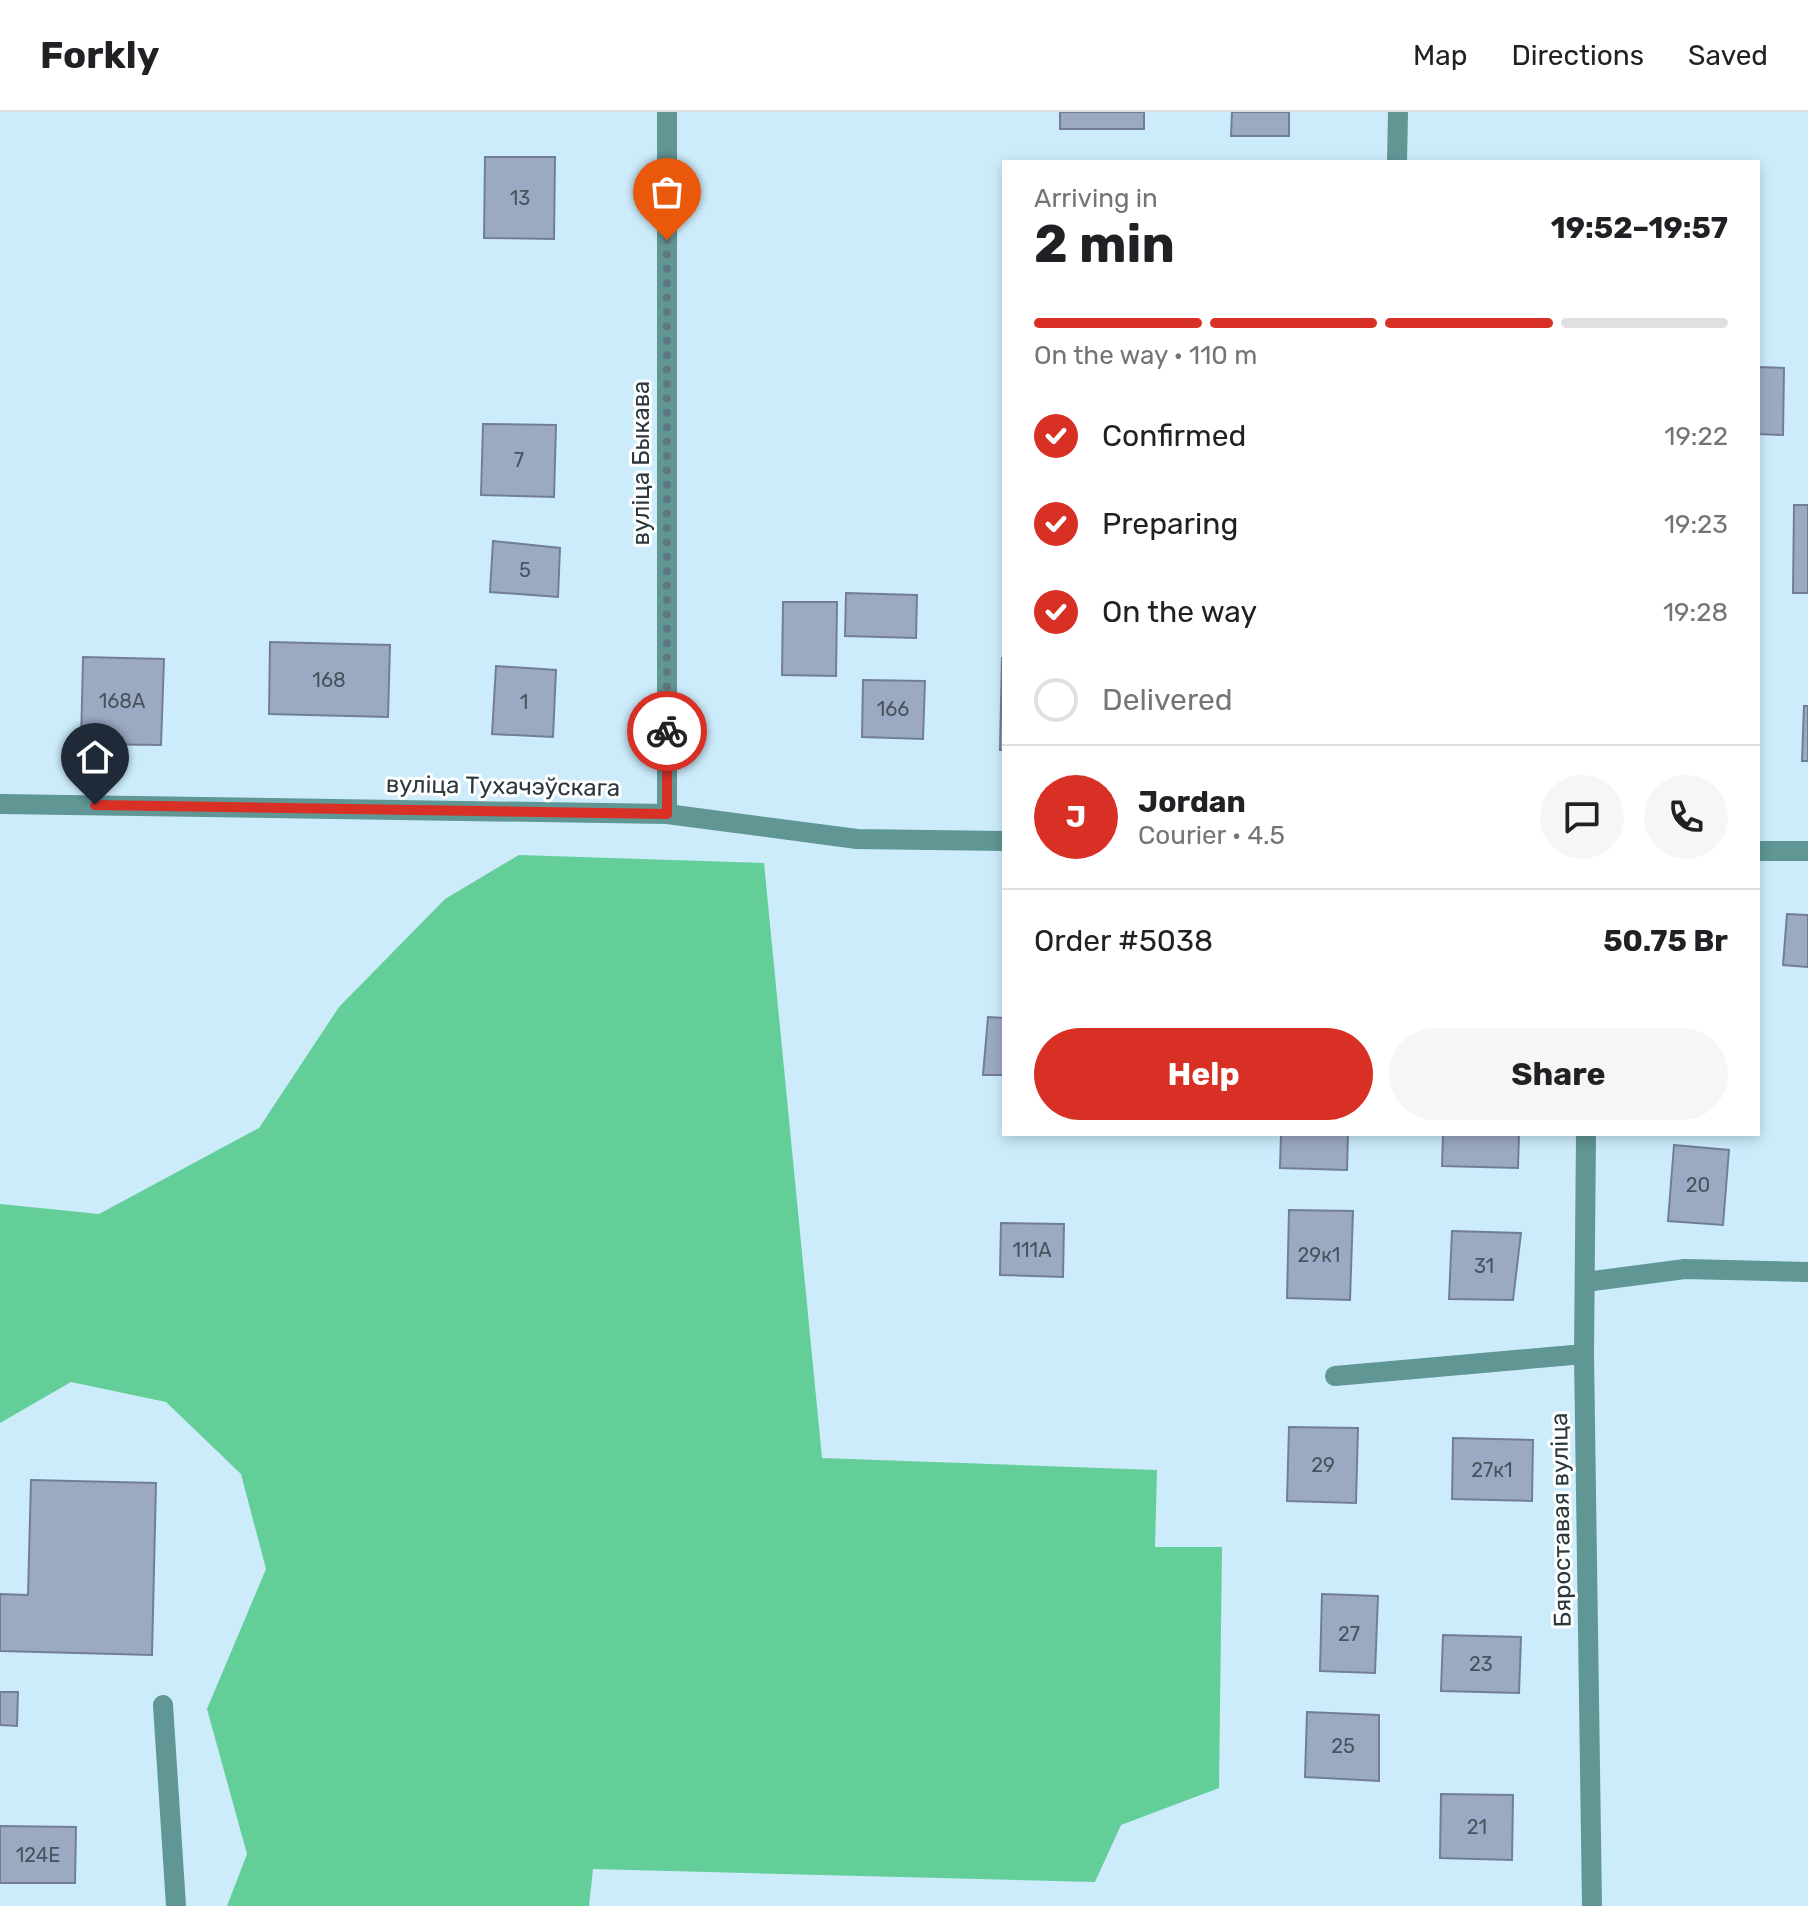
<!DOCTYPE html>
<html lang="en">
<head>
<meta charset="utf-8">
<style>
  :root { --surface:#fff; --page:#f6f6f6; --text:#202124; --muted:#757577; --line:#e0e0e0; --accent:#d93025 }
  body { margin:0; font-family:Rubik,sans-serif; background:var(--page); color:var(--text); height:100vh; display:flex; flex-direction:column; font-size:30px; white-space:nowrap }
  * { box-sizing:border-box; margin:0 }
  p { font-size:26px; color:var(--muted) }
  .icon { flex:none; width:44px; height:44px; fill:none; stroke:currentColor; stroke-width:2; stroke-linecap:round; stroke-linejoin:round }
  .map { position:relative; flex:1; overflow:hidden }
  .details { position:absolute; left:1002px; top:48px; width:758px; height:976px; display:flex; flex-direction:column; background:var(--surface); border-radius:0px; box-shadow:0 4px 12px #0003 }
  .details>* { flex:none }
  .pin { position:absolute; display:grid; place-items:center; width:68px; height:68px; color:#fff; margin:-82px -34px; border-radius:50% 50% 50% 0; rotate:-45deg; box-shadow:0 0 8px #0007 }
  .pin .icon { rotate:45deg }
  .courier { position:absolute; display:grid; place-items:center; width:80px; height:80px; margin:-40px; border:6px solid #d93025; border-radius:50%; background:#fff; color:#222; box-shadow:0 2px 10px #0007 }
  .overview em { font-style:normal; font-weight:700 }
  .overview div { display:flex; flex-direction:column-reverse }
  .overview { display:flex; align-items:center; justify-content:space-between; height:136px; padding:0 32px }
  h1 { font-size:52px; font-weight:700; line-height:60px }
  .bar { display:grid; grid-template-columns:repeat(4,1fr); gap:12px 8px; align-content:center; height:96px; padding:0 32px }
  .bar i { height:10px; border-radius:6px; background:var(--line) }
  .bar .on { background:var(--accent) }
  .bar p { grid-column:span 4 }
  .line { display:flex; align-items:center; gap:20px; padding:0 32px; border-top:2px solid var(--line) }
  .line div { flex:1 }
  .round { display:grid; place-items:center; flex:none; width:84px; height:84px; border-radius:42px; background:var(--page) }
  ol { padding:0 32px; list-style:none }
  li { display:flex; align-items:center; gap:24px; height:88px }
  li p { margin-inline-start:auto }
  li .icon { padding:8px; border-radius:50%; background:var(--accent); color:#fff; stroke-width:4 }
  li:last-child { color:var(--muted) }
  li i { width:44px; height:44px; border:4px solid var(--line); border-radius:50% }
  .action { display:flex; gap:16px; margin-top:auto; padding:16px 32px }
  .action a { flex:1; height:92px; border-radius:48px; background:var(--accent); color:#fff; font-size:32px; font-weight:700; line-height:92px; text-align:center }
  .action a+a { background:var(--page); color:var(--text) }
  header { display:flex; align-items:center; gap:48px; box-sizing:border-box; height:112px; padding:0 40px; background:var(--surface); border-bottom:2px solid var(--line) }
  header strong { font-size:38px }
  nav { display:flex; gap:44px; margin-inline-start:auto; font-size:28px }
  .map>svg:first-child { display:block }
  .forest { fill:#63ce98 }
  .building { fill:#9ba9c2; stroke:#727e97; stroke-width:2 }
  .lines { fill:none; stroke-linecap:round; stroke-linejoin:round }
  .minor { stroke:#609694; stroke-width:20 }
  .done { stroke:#637780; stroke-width:8; stroke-dasharray:0 14.4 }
  .route { stroke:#d93025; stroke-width:10 }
  .labels { text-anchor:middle; stroke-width:6; stroke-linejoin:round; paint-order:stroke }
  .number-label { font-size:20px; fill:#47545f }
  .street-label { font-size:24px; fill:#2b383e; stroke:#fff }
</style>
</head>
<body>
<header>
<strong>Forkly</strong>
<nav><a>Map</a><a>Directions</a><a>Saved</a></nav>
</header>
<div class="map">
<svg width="1808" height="1794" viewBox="0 0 1808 1794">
  <rect width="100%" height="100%" fill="#ccecfc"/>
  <!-- forest -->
  <path class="forest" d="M519 743 764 751 822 1346 1157 1358 1155 1435H1222L1219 1676 1121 1713 1095 1770 593 1757 589 1794H227L247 1742 207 1597 266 1457 241 1362 166 1290 71 1270 0 1311V1092L99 1102 259 1016 339 895 445 787Z"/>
  <!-- building -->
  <path class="building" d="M1060 0H1144V17H1060Z
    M1232 0H1289V24H1231Z
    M485 45H555L554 127 484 126Z
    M1758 255 1784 256 1783 323 1758 322Z
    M483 312 556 313 554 385 481 383Z
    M1794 393H1808V481H1793Z
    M493 429 560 436 558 485 490 480Z
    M846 481 917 483 916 526 845 524Z
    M783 490H837L836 564 782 563Z
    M270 530 390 533 388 605 269 602Z
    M83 545 164 547 161 633 81 632Z
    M1002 546H1004V638H1000Z
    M496 554 556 558 553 625 492 622Z
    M863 568 925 569 923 627 862 625Z
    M1804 594H1808V649H1802Z
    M1787 802 1808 803V855L1783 853Z
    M988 905 1004 906V963H983Z
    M1281 1022H1348L1347 1058 1280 1056Z
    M1443 1022H1519L1518 1056 1442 1054Z
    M1674 1033 1729 1038 1723 1113 1668 1109Z
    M1289 1098 1353 1099 1350 1188 1287 1186Z
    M1001 1111 1064 1112 1063 1165 1000 1163Z
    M1452 1119 1521 1121 1513 1188 1449 1187Z
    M1289 1315 1358 1316 1356 1391 1287 1389Z
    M1453 1326 1533 1328 1532 1389 1452 1387Z
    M31 1368 156 1371 152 1543 0 1539V1482L28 1483Z
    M1322 1482 1378 1484 1375 1561 1320 1559Z
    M1443 1523 1521 1525 1519 1581 1441 1579Z
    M0 1580H18L17 1614 0 1613Z
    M1307 1600 1379 1603V1669L1305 1665Z
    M1441 1682 1513 1683 1512 1748 1440 1746Z
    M0 1714 76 1715 75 1771H0Z"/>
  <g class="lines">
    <!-- minor -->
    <path class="minor" d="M1397 50 1398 0
      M0 692 667 702 857 727 1004 729
      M667 702V0
      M1758 739H1808
      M1586 1022 1584 1242 1592 1794
      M1585 1170 1685 1157 1808 1160
      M1335 1264 1584 1242
      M163 1593 176 1794"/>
  </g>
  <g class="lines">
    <!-- done -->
    <path class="done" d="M667 128V619"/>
    <!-- route -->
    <path class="route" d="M95 693 667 702V619"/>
  </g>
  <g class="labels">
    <!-- number labels -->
    <g class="number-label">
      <text x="520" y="93">13</text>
      <text x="519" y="355">7</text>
      <text x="525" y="465">5</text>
      <text x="329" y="575">168</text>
      <text x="122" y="596">168А</text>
      <text x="524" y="597">1</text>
      <text x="893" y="604">166</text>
      <text x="1698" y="1080">20</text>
      <text x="1032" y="1145">111А</text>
      <text x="1319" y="1150">29к1</text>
      <text x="1484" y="1161">31</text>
      <text x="1323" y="1360">29</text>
      <text x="1492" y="1365">27к1</text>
      <text x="1349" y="1529">27</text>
      <text x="1481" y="1559">23</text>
      <text x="1343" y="1641">25</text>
      <text x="1477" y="1722">21</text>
      <text x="38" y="1750">124Е</text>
    </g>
    <!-- street labels -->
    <g class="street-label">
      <text transform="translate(641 351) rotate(-90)" y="8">вуліца Быкава</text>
      <text transform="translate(503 674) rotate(1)" y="8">вуліца Тухачэўскага</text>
      <text transform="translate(1561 1408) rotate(-91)" y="8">Бяроставая вуліца</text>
    </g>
  </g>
</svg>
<div class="pin" style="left:667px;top:128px;background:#ea580c"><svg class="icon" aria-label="bag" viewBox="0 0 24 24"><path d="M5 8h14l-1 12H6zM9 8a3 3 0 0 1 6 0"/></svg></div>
<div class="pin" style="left:95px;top:693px;background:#1f2937"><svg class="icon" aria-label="home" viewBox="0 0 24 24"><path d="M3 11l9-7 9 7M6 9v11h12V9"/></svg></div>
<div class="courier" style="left:667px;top:619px"><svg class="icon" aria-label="bike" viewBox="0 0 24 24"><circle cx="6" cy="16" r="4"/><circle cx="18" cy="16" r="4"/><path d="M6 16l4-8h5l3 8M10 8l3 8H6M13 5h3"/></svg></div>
<section class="details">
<div class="overview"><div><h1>2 min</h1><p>Arriving in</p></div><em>19:52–19:57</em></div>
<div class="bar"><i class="on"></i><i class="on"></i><i class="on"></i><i></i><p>On the way · 110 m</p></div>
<ol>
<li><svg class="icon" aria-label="check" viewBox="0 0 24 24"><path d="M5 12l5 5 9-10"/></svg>Confirmed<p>19:22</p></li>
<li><svg class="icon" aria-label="check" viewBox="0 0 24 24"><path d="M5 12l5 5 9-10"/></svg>Preparing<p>19:23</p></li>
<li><svg class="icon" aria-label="check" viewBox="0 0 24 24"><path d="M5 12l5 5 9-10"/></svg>On the way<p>19:28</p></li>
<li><i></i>Delivered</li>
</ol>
<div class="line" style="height:144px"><b class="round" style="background:var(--accent);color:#fff">J</b><div><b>Jordan</b><p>Courier · 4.5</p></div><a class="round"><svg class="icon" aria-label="chat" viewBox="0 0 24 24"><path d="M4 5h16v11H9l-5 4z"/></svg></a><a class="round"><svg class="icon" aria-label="phone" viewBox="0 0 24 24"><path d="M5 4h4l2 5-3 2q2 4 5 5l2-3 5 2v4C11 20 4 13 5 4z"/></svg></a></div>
<div class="line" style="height:104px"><div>Order #5038</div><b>50.75 Br</b></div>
<div class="action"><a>Help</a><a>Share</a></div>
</section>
</div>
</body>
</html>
